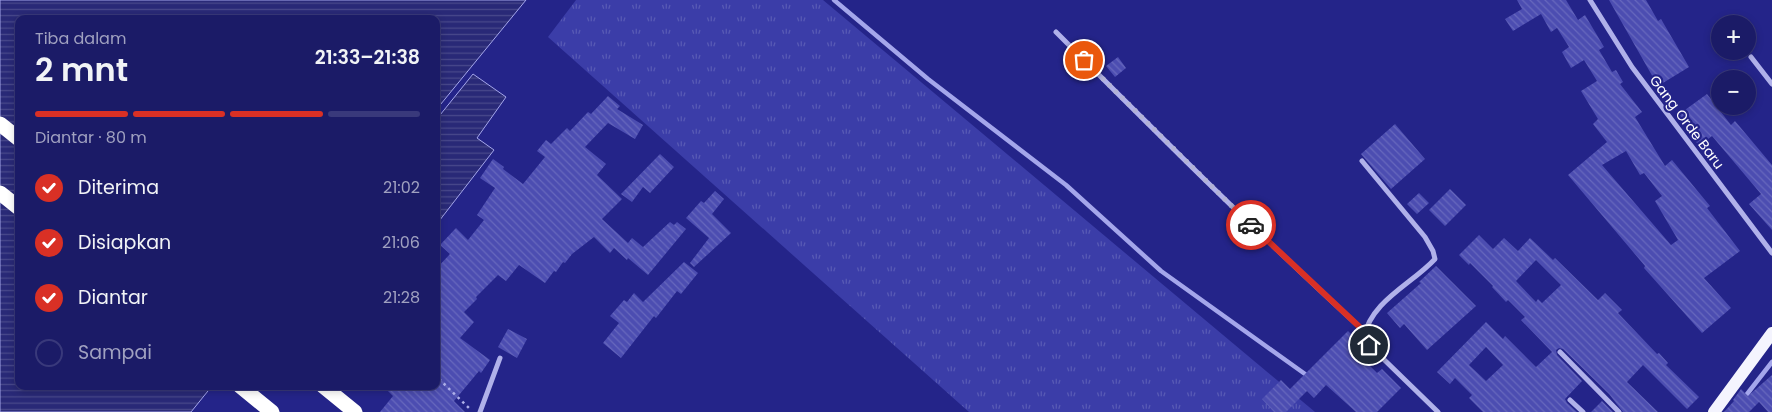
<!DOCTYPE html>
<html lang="id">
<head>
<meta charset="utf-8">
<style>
  :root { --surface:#1b1b67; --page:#282870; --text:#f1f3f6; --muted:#a0a1c0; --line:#39397b; --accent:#d93025 }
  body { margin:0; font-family:Poppins,sans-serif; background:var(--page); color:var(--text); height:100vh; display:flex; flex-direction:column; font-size:19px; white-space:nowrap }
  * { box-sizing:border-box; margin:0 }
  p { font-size:16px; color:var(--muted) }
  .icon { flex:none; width:28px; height:28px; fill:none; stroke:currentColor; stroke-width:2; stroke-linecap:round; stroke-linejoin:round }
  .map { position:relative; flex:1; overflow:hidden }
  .sheet { position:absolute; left:15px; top:15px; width:425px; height:375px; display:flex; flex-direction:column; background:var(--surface); border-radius:10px; box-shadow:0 2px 8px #0003,0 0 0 1px var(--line) }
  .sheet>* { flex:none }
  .fabs { position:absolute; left:1711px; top:15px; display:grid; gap:10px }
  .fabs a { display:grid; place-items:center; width:45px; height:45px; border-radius:50%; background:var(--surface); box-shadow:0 2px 8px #0003,0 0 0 1px var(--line); font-size:25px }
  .pin { position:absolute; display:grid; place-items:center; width:42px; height:42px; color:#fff; margin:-21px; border:2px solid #fff; border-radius:50%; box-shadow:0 1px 5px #0007 }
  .courier { position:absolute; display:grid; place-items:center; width:50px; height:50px; margin:-25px; border:4px solid #d93025; border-radius:50%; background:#fff; color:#222; box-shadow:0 1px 6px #0007 }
  .headline em { font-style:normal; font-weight:600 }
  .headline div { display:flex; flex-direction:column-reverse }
  .headline { display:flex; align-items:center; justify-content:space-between; height:85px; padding:0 20px }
  h1 { font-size:32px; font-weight:600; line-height:38px }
  .bar { display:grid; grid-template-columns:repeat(4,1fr); gap:8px 5px; align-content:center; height:60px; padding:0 20px }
  .bar i { height:6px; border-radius:4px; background:var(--line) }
  .bar .active { background:var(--accent) }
  .bar p { grid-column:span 4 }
  ol { padding:0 20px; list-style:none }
  li { display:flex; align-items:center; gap:15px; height:55px }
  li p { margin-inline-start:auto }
  li .icon { padding:5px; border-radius:50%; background:var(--accent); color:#fff; stroke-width:4 }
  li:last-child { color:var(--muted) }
  li i { width:28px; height:28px; border:2px solid var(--line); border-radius:50% }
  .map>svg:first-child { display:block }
  .grass { fill:url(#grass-tufts) }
  .water { fill:url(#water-rules); stroke:#a4a6eb }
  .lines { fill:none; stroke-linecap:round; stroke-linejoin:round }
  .stream { stroke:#a4a6eb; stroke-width:4.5 }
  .building { fill:url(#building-back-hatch); fill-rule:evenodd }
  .path { stroke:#b0b1ea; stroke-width:2.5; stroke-dasharray:2.5 4; stroke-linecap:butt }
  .street { stroke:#b0b1ea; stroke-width:5 }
  .primary { stroke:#f4f4fe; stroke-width:12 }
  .highway { stroke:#fff; stroke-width:15 }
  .done { stroke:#b2b2d6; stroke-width:5; stroke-dasharray:0 9 }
  .route { stroke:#d93025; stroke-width:6 }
  .labels { text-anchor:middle; stroke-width:4.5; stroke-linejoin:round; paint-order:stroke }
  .street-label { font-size:14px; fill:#fff; stroke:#242489 }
</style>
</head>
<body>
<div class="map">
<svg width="1772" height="412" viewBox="0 0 1772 412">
  <defs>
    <pattern id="grass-tufts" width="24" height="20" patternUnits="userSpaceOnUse" patternTransform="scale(1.25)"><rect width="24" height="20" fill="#3b3da8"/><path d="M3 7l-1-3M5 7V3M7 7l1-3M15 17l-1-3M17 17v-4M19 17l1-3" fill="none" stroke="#585ab5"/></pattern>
    <pattern id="water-rules" width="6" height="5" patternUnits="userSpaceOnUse" patternTransform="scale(1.25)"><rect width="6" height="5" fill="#292977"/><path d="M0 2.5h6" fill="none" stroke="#49498b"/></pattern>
    <pattern id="building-back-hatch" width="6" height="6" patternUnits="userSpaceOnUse" patternTransform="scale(1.25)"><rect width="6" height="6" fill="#4c4db1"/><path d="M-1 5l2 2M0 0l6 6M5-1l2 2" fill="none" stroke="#6768bd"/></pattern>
  </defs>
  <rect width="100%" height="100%" fill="#242489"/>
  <!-- grass -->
  <path class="grass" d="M576 0H823L1315 412H969L548 37Z"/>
  <!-- water -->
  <path class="water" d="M0 0H526L436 110V19H19V386H212L191 412H0Z
    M473 74 506 97 477 138 494 150 436 225V120Z"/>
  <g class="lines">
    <!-- stream -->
    <path class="stream" d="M834 0 928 79 1066 185 1161 271 1305 374
      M1744 398 1772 362"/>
  </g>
  <!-- building -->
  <path class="building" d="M1517 0H1566L1578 20 1585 15 1604 47 1599 50 1612 72 1616 70 1623 82 1620 84 1642 112 1635 117 1665 166 1672 160 1710 206 1707 208 1740 251 1704 278 1731 308 1702 333 1644 268 1645 266 1568 175 1607 142 1593 124 1598 119 1581 91 1597 81 1584 60 1571 68 1562 52 1569 47 1557 28 1551 32 1541 14 1513 31 1505 19 1522 9ZM1626 151 1640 175 1644 173 1662 196 1655 201 1678 240 1671 245 1602 165Z
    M1609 0H1646L1658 21 1661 19 1689 67 1658 86Z
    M1118 57 1126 68 1115 77 1106 66Z
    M1707 94 1731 125 1735 121 1772 165V230L1749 204 1761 194 1712 136 1699 146 1678 115Z
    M608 96 620 106 617 109 643 125 635 139 608 123 585 147 606 164 597 175 622 199 602 219 628 243 632 238 643 247 670 222 674 225 677 222 686 229 648 275 628 258 627 260 614 248 610 253 594 237 572 254 565 263 563 262 556 272 554 271 545 283 519 265 506 281 498 275 476 297 477 299 464 312 474 322 460 338 490 360 481 373 479 371 454 401 465 412H380L393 396 383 386H436V269L450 254 440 245 456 228 468 240 484 220 477 215 495 188 480 178 493 159 504 167 503 169 523 184 545 157 537 151 546 140 551 144 567 128 570 131 588 112 591 114Z
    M1395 124 1425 159 1391 189 1361 154Z
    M660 154 674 167 650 193 643 187 632 202 621 194Z
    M1450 189 1466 205 1445 226 1429 210Z
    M715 191 724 199 712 214 731 233 694 267 690 263 709 238 686 218 701 201 704 203Z
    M1419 193 1429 203 1417 214 1407 204Z
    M1479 235 1493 249 1504 238 1518 251 1530 238 1553 260 1555 258 1598 300 1605 293 1622 310 1618 313 1657 354 1659 353 1668 363 1666 365 1699 397 1687 409 1643 365 1627 382 1658 412H1623L1609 394 1563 349 1559 348 1556 350 1557 355 1582 381 1565 399 1567 403 1577 412H1483L1469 398 1472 395 1455 378 1450 384 1437 372 1486 322 1503 339 1505 336 1536 367 1552 352 1521 320 1525 317 1508 300 1506 302 1492 287 1493 286 1470 263 1469 265 1459 255ZM1536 260 1561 285 1542 303 1538 299 1536 302 1516 281ZM1486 347 1503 365 1486 381 1469 365Z
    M684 262 698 273 681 294 677 291 656 318 654 316 621 358 603 343 619 323 610 316 624 300 627 302 634 293 643 302Z
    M1436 266 1476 306 1427 350 1404 324 1400 328 1387 313 1421 283 1419 282Z
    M508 329 527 339 517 358 498 347Z
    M1348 331 1364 347 1358 354 1377 373 1382 369 1401 388 1377 412H1356L1326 385 1314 398 1307 391 1286 412H1274L1262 399 1281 380 1290 389Z
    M1772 375V412H1768L1759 402 1749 412H1724L1734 401 1733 400 1741 389 1748 396Z
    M1602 401 1613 412H1591Z"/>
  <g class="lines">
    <!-- path -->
    <path class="path" d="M439 379 470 409"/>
    <!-- street -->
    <path class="street" d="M1590 0 1632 67 1772 253
      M1056 32C1157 133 1259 235 1365 332
      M1751 57 1772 84
      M1362 161 1425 237 1433 251 1435 259C1412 284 1371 301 1364 337L1369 345 1438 412
      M1560 352 1619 412
      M1570 400 1583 412
      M480 412 500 358"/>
    <!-- primary -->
    <path class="primary" d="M1714 412 1772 333"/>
    <!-- highway -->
    <path class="highway" d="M0 124 19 139
      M0 193 19 208
      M240 386 272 412
      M323 386 355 412"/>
  </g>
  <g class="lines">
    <!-- done -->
    <path class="done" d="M1084 60 1251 225"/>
    <!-- route -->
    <path class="route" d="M1251 225 1365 332 1364 337 1369 345"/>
  </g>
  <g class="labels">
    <!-- street labels -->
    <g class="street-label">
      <text transform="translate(1687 122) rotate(53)" y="5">Gang Orde Baru</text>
    </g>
  </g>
</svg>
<div class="fabs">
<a>+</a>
<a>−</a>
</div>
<div class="pin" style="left:1084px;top:60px;background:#ea580c"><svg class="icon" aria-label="bag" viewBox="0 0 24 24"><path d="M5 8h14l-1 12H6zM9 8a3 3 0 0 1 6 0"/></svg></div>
<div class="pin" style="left:1369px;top:345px;background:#1f2937"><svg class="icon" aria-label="home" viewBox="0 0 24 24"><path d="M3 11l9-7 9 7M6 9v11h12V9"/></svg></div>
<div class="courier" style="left:1251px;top:225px"><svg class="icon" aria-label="car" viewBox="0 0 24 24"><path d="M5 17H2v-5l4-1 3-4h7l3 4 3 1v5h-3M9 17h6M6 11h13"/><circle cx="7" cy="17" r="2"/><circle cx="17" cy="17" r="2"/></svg></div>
<section class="sheet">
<div class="headline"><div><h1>2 mnt</h1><p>Tiba dalam</p></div><em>21:33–21:38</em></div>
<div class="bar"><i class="active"></i><i class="active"></i><i class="active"></i><i></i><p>Diantar · 80 m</p></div>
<ol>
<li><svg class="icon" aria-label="check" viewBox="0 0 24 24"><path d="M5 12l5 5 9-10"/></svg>Diterima<p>21:02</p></li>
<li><svg class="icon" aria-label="check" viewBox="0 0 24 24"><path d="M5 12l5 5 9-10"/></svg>Disiapkan<p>21:06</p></li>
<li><svg class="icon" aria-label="check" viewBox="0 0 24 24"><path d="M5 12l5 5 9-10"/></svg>Diantar<p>21:28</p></li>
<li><i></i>Sampai</li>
</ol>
</section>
</div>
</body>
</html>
